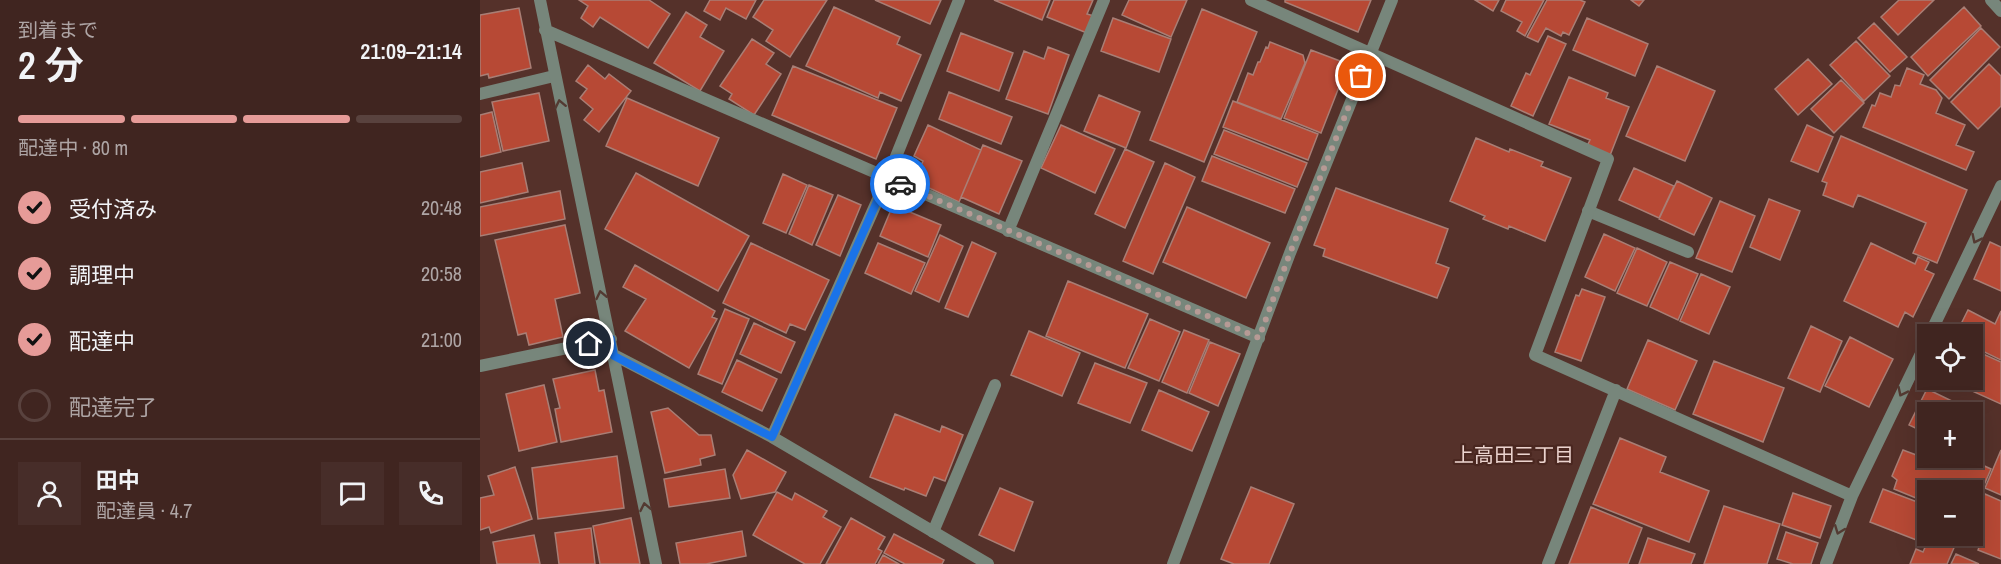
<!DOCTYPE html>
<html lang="ja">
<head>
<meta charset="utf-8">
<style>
  :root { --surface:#402520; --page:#472d29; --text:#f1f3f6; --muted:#aea5a5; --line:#59423e; --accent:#e69b98 }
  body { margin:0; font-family:"Archivo Narrow","Noto Sans JP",sans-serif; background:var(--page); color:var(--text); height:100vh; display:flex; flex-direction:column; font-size:22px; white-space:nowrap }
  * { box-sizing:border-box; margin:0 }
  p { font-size:20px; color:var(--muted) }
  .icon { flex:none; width:33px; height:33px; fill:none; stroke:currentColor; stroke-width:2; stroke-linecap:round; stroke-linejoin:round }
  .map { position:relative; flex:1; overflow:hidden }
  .drawer { display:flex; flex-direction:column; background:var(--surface); width:480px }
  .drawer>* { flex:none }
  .fabs { position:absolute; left:1437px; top:324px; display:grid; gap:12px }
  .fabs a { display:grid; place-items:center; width:66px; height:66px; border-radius:0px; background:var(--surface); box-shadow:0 6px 24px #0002,0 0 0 2px var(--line); font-size:30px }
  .pin { position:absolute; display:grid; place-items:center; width:51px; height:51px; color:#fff; margin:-26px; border:3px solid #fff; border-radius:50%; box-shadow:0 2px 6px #0007 }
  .courier { position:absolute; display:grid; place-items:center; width:60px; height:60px; margin:-30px; border:4px solid #1a73e8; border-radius:50%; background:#fff; color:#222; box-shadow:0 2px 8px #0007 }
  .overview em { font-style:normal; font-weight:600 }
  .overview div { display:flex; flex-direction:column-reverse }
  .overview { display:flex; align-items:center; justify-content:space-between; height:102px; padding:0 18px }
  h1 { font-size:39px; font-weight:600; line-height:45px }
  .bar { display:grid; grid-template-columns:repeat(4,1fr); gap:9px 6px; align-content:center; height:72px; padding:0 18px }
  .bar i { height:8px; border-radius:4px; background:var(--line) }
  .bar .selected { background:var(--accent) }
  .bar p { grid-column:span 4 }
  .line { display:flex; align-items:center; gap:15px; padding:0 18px; border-top:2px solid var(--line) }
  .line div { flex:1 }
  .round { display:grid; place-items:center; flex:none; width:63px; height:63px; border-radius:0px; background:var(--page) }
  ol { padding:0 18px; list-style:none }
  li { display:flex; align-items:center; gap:18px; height:66px }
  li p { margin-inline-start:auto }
  li .icon { padding:6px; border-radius:50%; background:var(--accent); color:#111; stroke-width:4 }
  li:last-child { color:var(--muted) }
  li i { width:33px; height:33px; border:3px solid var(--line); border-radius:50% }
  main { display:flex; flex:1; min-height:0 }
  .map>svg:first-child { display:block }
  .building { fill:#b74935; stroke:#a97e75; stroke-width:1.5 }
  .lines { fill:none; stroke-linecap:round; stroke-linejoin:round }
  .lane { stroke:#77867b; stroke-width:12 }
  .street { stroke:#77867b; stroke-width:12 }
  .oneway { stroke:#533a32 }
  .done { stroke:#b69a95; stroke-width:6; stroke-dasharray:0 10.8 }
  .route { stroke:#1a73e8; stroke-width:8 }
  .labels { text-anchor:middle; stroke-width:4.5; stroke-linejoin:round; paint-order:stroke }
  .neighbourhood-label { font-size:20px; fill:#ebd3ce; stroke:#4a2720 }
</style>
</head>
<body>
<main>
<section class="drawer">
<div class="overview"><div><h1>2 分</h1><p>到着まで</p></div><em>21:09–21:14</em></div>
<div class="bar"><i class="selected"></i><i class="selected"></i><i class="selected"></i><i></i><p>配達中 · 80 m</p></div>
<ol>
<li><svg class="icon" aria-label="check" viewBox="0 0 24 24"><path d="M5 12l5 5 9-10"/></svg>受付済み<p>20:48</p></li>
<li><svg class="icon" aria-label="check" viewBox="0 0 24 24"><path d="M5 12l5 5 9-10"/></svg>調理中<p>20:58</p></li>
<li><svg class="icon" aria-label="check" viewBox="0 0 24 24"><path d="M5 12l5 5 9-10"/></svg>配達中<p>21:00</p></li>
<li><i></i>配達完了</li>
</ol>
<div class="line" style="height:108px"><a class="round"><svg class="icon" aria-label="person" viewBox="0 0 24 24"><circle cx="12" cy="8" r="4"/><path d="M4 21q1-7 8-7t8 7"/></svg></a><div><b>田中</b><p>配達員 · 4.7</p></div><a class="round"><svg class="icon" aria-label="chat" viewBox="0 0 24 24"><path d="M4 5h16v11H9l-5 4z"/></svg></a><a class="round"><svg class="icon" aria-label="phone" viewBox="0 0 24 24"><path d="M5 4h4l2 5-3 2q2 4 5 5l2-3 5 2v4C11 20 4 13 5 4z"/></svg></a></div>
</section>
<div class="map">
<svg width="1521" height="564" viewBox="0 0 1521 564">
  <rect width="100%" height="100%" fill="#55312a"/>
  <!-- building -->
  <path class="building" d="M99 0H169L190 14 168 48 120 17 113 27 101 18 108 6Z
    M230 0H276L266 19 246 8 240 20 224 11Z
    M284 0H347L310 57 286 41 293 30 273 17Z
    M395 0H461L450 24Z
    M514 0H570L562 20Z
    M574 0H613L607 14 614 16 607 33 567 17Z
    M649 0H707L691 37 642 15Z
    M805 0H891L878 32 805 2Z
    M995 0H1019L1013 11Z
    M1026 0H1064L1045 36 1037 31 1042 22 1021 11Z
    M1067 0H1100L1105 2 1089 35 1083 32 1081 36 1066 28 1058 42 1047 37Z
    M1151 0H1164L1159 6Z
    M1419 0H1454L1418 35 1401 17Z
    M354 7 420 37 417 44 441 55 421 101 400 92 398 98 326 66Z
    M1484 7 1501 26 1448 76 1431 57Z
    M39 8 51 68 9 78 8 74 0 76V15Z
    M722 9 777 32 724 162 670 140Z
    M206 12 227 25 220 37 244 51 220 91 174 63Z
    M633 18 691 39 679 72 621 51Z
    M1107 18 1168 44 1155 76 1093 50Z
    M1394 23 1427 57 1410 72 1378 38Z
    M1501 28 1520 47 1469 99 1450 80Z
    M481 33 533 53 519 91 467 71Z
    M1068 36 1086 44 1053 116 1031 106 1046 73 1050 75Z
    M272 39 294 53 286 64 301 74 274 115 249 99 252 94 240 86Z
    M1376 41 1410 76 1384 101 1350 65Z
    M790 42 823 55 825 63 801 119 757 102 768 73 773 75 778 62H780L786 47 788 48Z
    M568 47 589 55 568 114 526 99 544 51 564 59Z
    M831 50 868 64 841 133 804 118Z
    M1328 59 1352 84 1318 115 1295 89Z
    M1509 64 1521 76V106L1498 129 1471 102Z
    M108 65 125 79 129 74 151 91 119 132 104 120 113 109 100 98 107 89 96 81Z
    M313 66 417 108 396 159 292 115Z
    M1177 66 1235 91 1205 161 1146 136Z
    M1427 68 1444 75 1440 84 1456 90 1462 98 1456 113 1485 125 1476 145 1494 152 1486 170 1383 127 1392 105 1395 106 1400 93 1411 97 1415 85 1420 86Z
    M1089 77 1128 93 1126 98 1149 107 1129 158 1106 148 1110 140 1069 124Z
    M1361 80 1384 103 1354 133 1331 109Z
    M469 92 532 117 521 144 459 119Z
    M59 93 69 141 23 151 12 102Z
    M619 95 660 112 646 148 604 131Z
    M147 98 239 138 218 186 126 146Z
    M753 101 838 134 828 160 743 127Z
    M12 112 21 152 0 157V115Z
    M448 125 501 150 479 202 434 181 443 161 434 156Z
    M581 125 635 149 615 193 561 168Z
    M1327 125 1353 137 1338 172 1311 161Z
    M744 130 827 163 817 187 734 154Z
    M1361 136 1487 190 1457 263 1433 253 1446 223 1378 195 1373 207 1343 195 1347 183 1342 181Z
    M996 138 1029 152 1030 149 1063 162 1061 166 1091 178 1065 241 1029 226 1028 229 1003 219 1005 216 970 201Z
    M503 145 542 161 519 214 481 197Z
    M645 149 674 162 645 228 615 214Z
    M732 156 815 189 805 213 722 181Z
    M42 163 48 192 0 203V172Z
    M685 163 715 177 673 274 643 261Z
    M1154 168 1194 186 1179 218 1139 200Z
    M156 173 269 236 238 291 125 229Z
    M303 174 327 185 306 233 283 223Z
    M1197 181 1232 198 1214 235 1179 219Z
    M329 185 353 195 332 245 309 234Z
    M856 188 968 229 956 263 969 268 957 298 843 256 845 249 834 245Z
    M80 191 85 219 0 236V207Z
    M358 195 381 205 360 256 336 245Z
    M1289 199 1320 211 1300 260 1270 247Z
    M1240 201 1275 216 1252 272 1216 258Z
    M413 205 461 225 448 257 400 236Z
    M707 207 790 243 766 298 683 262Z
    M85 225 100 293 75 299 83 337 49 345 46 333 38 335 15 240Z
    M1124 234 1155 248 1135 291 1105 277Z
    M460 235 483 246 459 302 435 291Z
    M492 242 516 253 488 317 465 308Z
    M1510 242 1521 247V291L1494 279Z
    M271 243 349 280 325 330 310 324 306 333 243 303Z
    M398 243 445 263 431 294 385 273Z
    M1391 243 1435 264 1438 257 1449 262 1445 270 1454 274 1433 317 1425 312 1418 327 1364 301Z
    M1157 248 1187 262 1167 306 1137 293Z
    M1190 262 1218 274 1198 320 1170 307Z
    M155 265 235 311 232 317 237 319 209 368 145 331 166 299 143 287Z
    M1221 274 1250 287 1229 334 1200 321Z
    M588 281 668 314 645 368 566 336Z
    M1102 289 1125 297 1101 361 1075 352 1096 295 1099 296Z
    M245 309 269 319 242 384 218 374Z
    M1488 310 1515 324 1521 311V360L1492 346V334H1476Z
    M670 319 700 332 679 381 648 368Z
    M274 323 315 342 301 373 260 354Z
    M1331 326 1362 341 1340 392 1308 378Z
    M704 330 729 340 707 393 682 382Z
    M549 331 600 353 582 396 531 375Z
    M1370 337 1413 359 1389 407 1345 386Z
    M1168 340 1217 361 1195 410 1147 389Z
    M730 342 760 354 738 406 709 393Z
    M1492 349 1521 362V404L1468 380H1492Z
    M257 360 297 379 282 411 242 392Z
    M1234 361 1304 388 1283 442 1213 414Z
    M615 363 667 383 650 423 598 403Z
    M115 370 119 391 124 390 132 432 81 442 75 409 80 408 73 379Z
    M64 385 77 442 39 451 26 394Z
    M1447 389 1501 415 1492 432V412H1448V434L1429 425Z
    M679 390 729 412 712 451 662 430Z
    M188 408 219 435H231L235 455 220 459 221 465 185 473 171 412Z
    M415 414 460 432 462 426 483 435 465 481 454 477 446 496 425 488 424 490 390 477Z
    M1140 438 1186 457 1180 472 1229 491 1209 542 1113 504Z
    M1445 443 1448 444V458H1487L1511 469 1492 513V490H1448V503L1414 489 1417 480 1412 476 1423 450 1439 456Z
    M267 450 306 472 295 492 261 499 253 475Z
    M1521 450V495L1505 488Z
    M137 456 144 508 58 519 52 468Z
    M35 467 52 519 11 533 9 527 0 530V498L14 495 8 476Z
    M245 469 250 498 189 507 184 479Z
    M771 487 814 504 789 564H754L741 559Z
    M520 488 553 502 534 551 499 535Z
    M1403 489 1448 506V519L1439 541 1390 522Z
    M297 492 312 500 315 493 347 511 343 517 361 527 340 564H325L273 535Z
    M1313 493 1351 506 1340 538 1302 525Z
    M1505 494 1521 501V559L1498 550 1501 542 1487 536H1492V522Z
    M1244 506 1300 524 1287 564H1224Z
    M1111 507 1162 528 1148 564H1089Z
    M151 518 160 564H120L113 526Z
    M371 518 405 537 398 549 402 551 395 564H346Z
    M111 528 115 564H79L75 533Z
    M262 531 266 556 226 564H200L196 543Z
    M1306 532 1338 543 1331 564H1313L1297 559Z
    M414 534 464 560 462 564H425L404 553Z
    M54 535 60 564H17L13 542Z
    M1450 536H1479L1467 564H1430L1436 549 1443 552Z
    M1168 538 1215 554 1211 564H1159Z
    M1476 554 1499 564H1471Z
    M403 555 419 564H398Z"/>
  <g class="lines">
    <!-- lane -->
    <path class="lane" d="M0 94 74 76
      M1108 211 1208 252
      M528 231 624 0
      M453 532 515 385"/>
    <!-- street -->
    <path class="street" d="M60 0 176 564
      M771 0 1128 159 1055 355 1372 496
      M1511 0 1521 11
      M65 30 779 338
      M1450 334 1521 186
      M134 355 292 437 508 564
      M0 366 131 339
      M292 437 407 179 479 0
      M693 564 810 253 912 0
      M1068 564 1136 390
      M1346 564 1372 496 1448 339"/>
  </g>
  <!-- one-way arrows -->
  <defs><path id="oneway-chevron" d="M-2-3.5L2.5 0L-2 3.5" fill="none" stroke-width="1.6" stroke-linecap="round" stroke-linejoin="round" transform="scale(1.5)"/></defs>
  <g class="oneway">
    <use href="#oneway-chevron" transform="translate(80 104) rotate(-102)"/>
    <use href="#oneway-chevron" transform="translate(1496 239) rotate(116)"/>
    <use href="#oneway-chevron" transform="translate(121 295) rotate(-102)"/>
    <use href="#oneway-chevron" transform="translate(1422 392) rotate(116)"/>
    <use href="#oneway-chevron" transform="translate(165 507) rotate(-101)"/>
    <use href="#oneway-chevron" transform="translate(1359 530) rotate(111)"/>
  </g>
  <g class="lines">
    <!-- done -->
    <path class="done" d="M420 184 779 338 810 253 881 76"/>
    <!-- route -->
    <path class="route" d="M109 344 131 339 134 356 292 437 407 179 420 184"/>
  </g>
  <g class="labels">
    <!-- neighbourhood labels -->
    <g class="neighbourhood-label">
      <text x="1034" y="462">上高田三丁目</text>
    </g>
  </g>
</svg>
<div class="fabs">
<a><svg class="icon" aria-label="locate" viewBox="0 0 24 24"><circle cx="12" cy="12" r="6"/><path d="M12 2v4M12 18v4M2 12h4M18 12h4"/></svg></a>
<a>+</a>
<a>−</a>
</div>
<div class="pin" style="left:881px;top:76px;background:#ea580c"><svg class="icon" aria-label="bag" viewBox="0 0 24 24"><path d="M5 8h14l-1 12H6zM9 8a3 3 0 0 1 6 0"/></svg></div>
<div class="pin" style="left:109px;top:344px;background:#1f2937"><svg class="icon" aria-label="home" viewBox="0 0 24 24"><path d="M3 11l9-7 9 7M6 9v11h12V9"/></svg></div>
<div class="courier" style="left:420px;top:184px"><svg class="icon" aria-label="car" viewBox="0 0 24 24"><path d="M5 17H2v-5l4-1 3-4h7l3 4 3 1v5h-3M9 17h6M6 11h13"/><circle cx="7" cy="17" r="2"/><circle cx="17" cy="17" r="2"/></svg></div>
</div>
</main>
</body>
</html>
